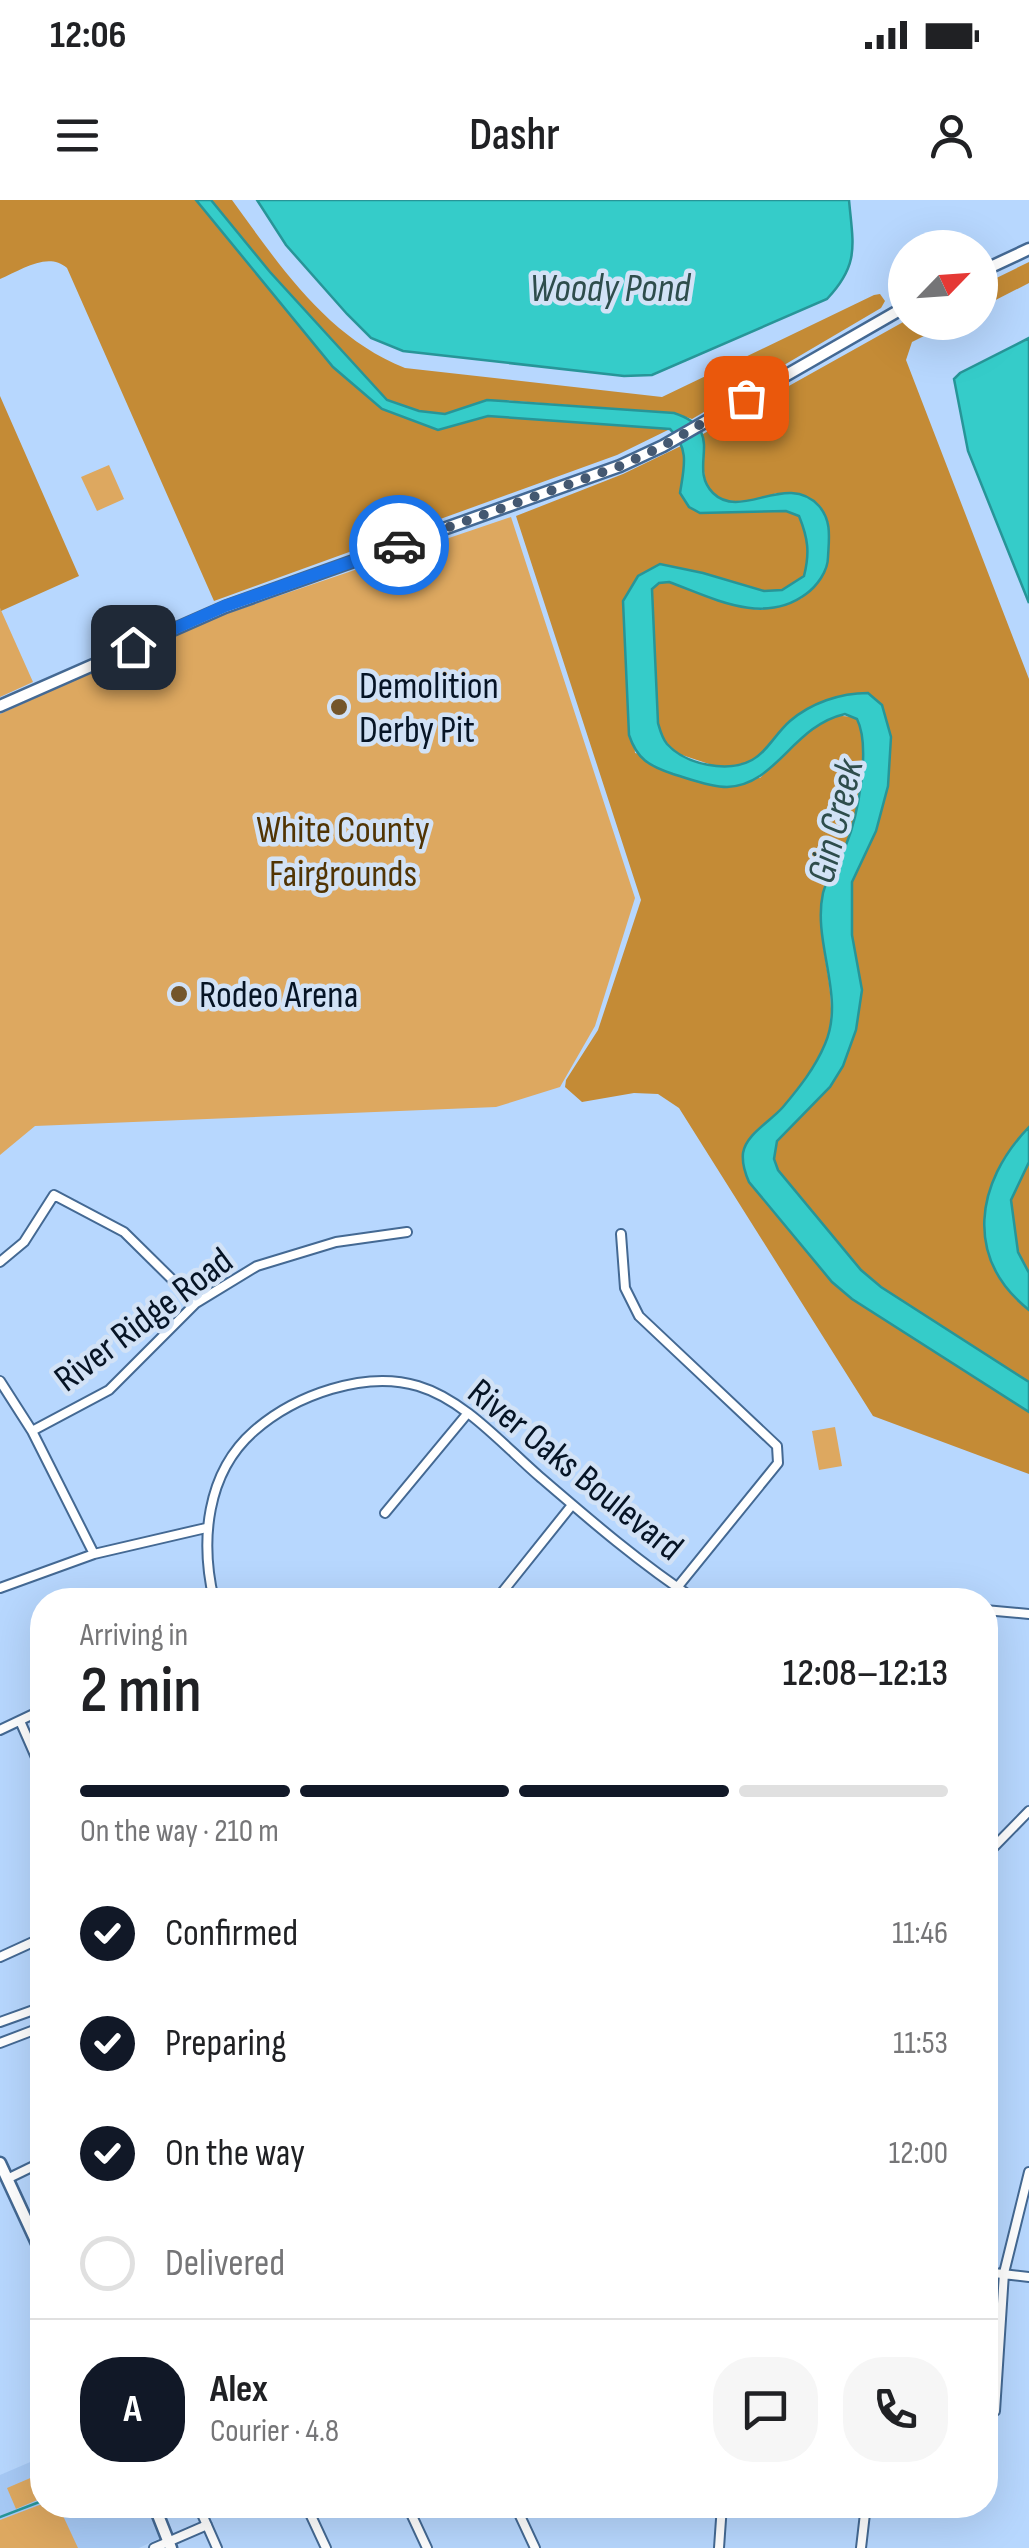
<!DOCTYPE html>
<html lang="en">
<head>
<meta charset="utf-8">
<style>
  :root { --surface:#fff; --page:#f6f6f6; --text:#202124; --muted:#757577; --line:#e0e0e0; --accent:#111827 }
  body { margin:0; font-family:"Sofia Sans Condensed",sans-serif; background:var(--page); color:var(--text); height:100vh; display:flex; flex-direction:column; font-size:38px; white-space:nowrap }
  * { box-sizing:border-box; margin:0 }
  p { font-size:32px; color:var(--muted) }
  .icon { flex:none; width:55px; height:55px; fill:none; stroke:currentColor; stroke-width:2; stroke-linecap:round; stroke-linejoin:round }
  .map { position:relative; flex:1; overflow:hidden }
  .panel { position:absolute; left:30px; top:1388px; width:968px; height:930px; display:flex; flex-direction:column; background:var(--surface); border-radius:40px; box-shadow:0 10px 40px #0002 }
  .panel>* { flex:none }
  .needle { width:65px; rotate:65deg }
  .fabs { position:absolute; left:888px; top:30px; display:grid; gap:20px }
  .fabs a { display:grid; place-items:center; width:110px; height:110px; border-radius:50%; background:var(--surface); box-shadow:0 10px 40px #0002; font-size:50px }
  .pin { position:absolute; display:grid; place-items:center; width:85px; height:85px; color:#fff; margin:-42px; border-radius:20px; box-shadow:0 5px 15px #0006 }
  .courier { position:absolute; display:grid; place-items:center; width:100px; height:100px; margin:-50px; border:8px solid #1a73e8; border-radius:50%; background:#fff; color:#222; box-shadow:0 2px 12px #0007 }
  .overview em { font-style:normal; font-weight:600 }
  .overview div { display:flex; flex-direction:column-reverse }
  .overview { display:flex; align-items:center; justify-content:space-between; height:170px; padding:0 50px }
  h1 { font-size:65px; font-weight:600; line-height:75px }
  .bar { display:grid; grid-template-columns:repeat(4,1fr); gap:15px 10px; align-content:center; height:120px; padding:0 50px }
  .bar i { height:12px; border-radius:8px; background:var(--line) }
  .bar .on { background:var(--accent) }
  .bar p { grid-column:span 4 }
  .line { display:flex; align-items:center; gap:25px; padding:0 50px; border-top:2px solid var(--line) }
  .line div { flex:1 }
  .round { display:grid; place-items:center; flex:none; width:105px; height:105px; border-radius:40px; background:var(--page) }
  ol { padding:0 50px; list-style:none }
  li { display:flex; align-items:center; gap:30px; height:110px }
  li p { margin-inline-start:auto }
  li .icon { padding:10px; border-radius:50%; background:var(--accent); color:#fff; stroke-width:4 }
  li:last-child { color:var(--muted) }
  li i { width:55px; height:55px; border:5px solid var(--line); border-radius:50% }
  .status { display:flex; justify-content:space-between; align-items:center; height:70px; padding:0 50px; background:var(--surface); direction:ltr }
  .status svg { height:28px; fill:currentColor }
  header { display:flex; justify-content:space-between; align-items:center; height:130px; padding:0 50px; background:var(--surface); font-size:45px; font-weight:600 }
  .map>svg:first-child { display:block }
  .built { fill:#a6c9f5 }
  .green { fill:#dda860 }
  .forest { fill:#c48b36 }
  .water { fill:#35ccc9; stroke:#279598; stroke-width:2.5 }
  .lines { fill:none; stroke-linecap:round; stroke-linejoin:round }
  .stream { stroke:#279598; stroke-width:2.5 }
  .minor-casing { stroke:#446993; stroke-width:12 }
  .tertiary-casing { stroke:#446993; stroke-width:15 }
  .minor { stroke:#fff; stroke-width:8 }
  .tertiary { stroke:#fff; stroke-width:10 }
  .done { stroke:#445871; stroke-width:10; stroke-dasharray:0 18 }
  .route { stroke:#1a73e8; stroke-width:12 }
  .poi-dot { fill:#74552a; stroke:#d2e2f6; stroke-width:4 }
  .labels { text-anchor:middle; stroke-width:9; stroke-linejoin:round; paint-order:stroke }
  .poi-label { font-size:38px; fill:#061425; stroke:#d2e2f6; text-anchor:start }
  .park-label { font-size:38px; fill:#513403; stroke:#d2e2f6 }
  .street-label { font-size:38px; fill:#061425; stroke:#d2e2f6 }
  .water-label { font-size:40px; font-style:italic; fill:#2e4d4c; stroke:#d2e2f6 }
</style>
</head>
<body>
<div class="status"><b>12:06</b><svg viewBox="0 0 49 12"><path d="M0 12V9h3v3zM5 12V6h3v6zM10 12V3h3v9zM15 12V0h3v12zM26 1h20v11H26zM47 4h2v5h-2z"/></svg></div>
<header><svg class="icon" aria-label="menu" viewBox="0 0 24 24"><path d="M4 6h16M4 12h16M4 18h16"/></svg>Dashr<svg class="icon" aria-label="person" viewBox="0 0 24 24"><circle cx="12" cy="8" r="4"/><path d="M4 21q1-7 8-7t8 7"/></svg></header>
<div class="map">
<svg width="1029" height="2348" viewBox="0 0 1029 2348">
  <rect width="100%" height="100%" fill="#b7d7fe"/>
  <!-- built -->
  <path class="built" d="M42 2257V2305H147L162 2337 139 2348H0V2275Z"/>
  <!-- green -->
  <path class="green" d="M109 265 124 299 97 311 81 277Z
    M511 317 635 698 595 826 560 887 496 907 35 926 0 955V514L205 421Z
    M0 408 33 482 0 497Z
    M835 1227 842 1266 819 1270 812 1231Z
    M42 2273V2298L16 2309 7 2288Z
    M42 2304 58 2305 78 2348H0V2320Z"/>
  <!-- forest -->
  <path class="forest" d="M0 0H196L333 167 382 209 438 230 488 216 670 229 617 255 214 401 67 68C48 51 21 70 0 79Z
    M211 0H232C280 66 327 137 405 168L662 197 874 95 880 94 885 101 881 108 692 219 674 213 503 200H487L445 214 419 211 387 200 270 72Z
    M1029 62V83L980 108V86Z
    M905 121 950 123 912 142 906 160 1029 479V927C975 983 964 1057 1029 1110V1182L881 1087 861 1070 777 970 773 959 777 941 830 887 862 790 852 735V681L876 631 882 505 790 520 757 558 736 567 721 568 679 554 664 542 658 523 652 389 659 382H669L739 407 761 410 802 398 829 323 777 293C757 300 714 311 706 282 702 268 704 249 703 234Z
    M0 196 79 376 1 411 0 408Z
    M683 245 686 255 680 293 700 313 786 311 799 316C808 338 810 352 804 376L782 391H764L703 373 660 364 638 376 623 401 635 553 760 578C783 554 818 503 857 519 871 547 858 616 846 646 840 662 826 678 823 694 813 743 841 791 827 839 816 877 781 910 753 935L869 1110 1029 1212V1274L873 1216 679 908 658 894 634 893 582 902 565 887 566 880 598 830 641 700 516 316 623 274Z
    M1029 962V1073L1018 1052 1011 1000Z"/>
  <!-- water -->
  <path class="water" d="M196 0H211L270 72 387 200 419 211 445 214 487 200 674 213C729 231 686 266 713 293 741 321 787 271 819 306 832 321 829 338 828 357 828 371 817 386 806 394 763 426 713 398 669 382L659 383 652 389 658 523C660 530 662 538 667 544 686 565 728 573 752 560 767 552 776 533 790 521 811 503 840 493 868 493L882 505 891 537 888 586 876 631 852 682V735L862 790 856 830 843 866 830 887 777 941 774 959 778 970 861 1070 881 1087 1029 1182V1212L852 1099 832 1082 749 982C745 973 742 962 743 953 746 934 771 921 783 907 799 888 815 868 825 844 846 796 812 743 823 693 827 677 840 661 846 645 858 616 871 547 857 519L845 514C792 526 777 585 727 587 710 587 690 579 673 574 649 566 637 559 629 535L623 401 638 376 660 364 703 373 764 391 782 390 804 376C810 353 808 338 799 316L786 311 700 313 689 307 680 293C684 267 690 249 670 229L488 216 438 230 382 209 333 167Z
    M257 0H849C853 45 860 64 827 99L652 175 624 176 403 151 371 138 347 114 286 45Z
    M1029 138V403L968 251 954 179 960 173Z
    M1029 927V962L1011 1000 1018 1052 1029 1073V1110C964 1058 975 983 1029 927Z"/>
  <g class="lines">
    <!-- stream -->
    <path class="stream" d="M0 2317 42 2301"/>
    <!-- minor casing -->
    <g class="minor-casing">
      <path id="minor" d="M621 1034 625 1088 639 1116 777 1246 778 1263 667 1400
        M0 1062 24 1042 54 995 124 1032 196 1103
        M0 1181 32 1231 94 1354
        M32 1231 109 1190 196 1103 257 1066 336 1042 407 1032
        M385 1313 467 1214
        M0 1388 94 1354 206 1328
        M214 1400C200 1341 206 1273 254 1231 295 1195 365 1170 418 1186 465 1200 504 1246 540 1277 590 1320 641 1364 696 1400
        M496 1400 572 1305
        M985 1410 1029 1414
        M20 1521 42 1571
        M0 1530 42 1510
        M985 1656 1029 1611
        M0 1757 33 1742
        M0 1822 42 1807
        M0 1843 42 1827
        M7 1979 42 1962
        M985 2072 1029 2077
        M995 2211 1004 2073 1029 1972
        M198 2305 217 2348
        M306 2305 326 2348
        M407 2305 427 2348
        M515 2305 535 2348
        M154 2348 207 2325
        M719 2348 722 2305
        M861 2348 866 2305"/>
    </g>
    <!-- tertiary casing -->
    <g class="tertiary-casing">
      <path id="tertiary" d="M980 72 1029 49
        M0 506 225 407 620 266 663 246 905 107
        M0 1963 42 2054
        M154 2305 171 2348"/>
    </g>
    <!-- minor -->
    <use href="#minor" class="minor"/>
    <!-- tertiary -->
    <use href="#tertiary" class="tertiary"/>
  </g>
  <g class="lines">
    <!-- done -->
    <path class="done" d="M399 345 620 266 663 246 746 198"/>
    <!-- route -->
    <path class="route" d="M133 447 225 406 399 345"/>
  </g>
  <!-- markers -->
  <g class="poi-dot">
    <circle cx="339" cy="507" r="10"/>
    <circle cx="179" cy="794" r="10"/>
  </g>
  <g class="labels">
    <!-- poi labels -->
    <g class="poi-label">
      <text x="359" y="498">Demolition<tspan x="359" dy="44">Derby Pit</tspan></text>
      <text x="199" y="807">Rodeo Arena</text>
    </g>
    <!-- park labels -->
    <g class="park-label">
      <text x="343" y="642">White County<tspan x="343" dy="44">Fairgrounds</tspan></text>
    </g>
    <!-- street labels -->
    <g class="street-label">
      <text transform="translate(143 1119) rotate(-37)" y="13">River Ridge Road</text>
      <text transform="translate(576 1269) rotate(39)" y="13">River Oaks Boulevard</text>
    </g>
    <!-- water labels -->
    <g class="water-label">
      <text x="610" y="101">Woody Pond</text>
      <text transform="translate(834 621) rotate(-76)" y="14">Gin Creek</text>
    </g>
  </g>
</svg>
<div class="fabs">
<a><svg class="needle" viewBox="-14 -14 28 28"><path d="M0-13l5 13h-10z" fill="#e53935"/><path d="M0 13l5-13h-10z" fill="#757577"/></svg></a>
</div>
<div class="pin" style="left:746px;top:198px;background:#ea580c"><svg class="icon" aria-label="bag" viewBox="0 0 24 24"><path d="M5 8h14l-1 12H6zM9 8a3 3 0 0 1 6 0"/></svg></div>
<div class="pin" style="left:133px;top:447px;background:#1f2937"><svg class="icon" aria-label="home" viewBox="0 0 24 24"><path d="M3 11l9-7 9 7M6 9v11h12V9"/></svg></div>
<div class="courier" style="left:399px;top:345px"><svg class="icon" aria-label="car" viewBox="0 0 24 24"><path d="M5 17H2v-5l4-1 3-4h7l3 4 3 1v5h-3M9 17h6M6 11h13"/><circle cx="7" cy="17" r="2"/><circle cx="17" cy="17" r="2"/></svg></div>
<section class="panel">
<div class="overview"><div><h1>2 min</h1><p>Arriving in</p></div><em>12:08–12:13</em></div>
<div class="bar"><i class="on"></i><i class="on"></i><i class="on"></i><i></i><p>On the way · 210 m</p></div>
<ol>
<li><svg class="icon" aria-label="check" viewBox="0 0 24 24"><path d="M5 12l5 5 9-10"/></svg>Confirmed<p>11:46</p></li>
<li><svg class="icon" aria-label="check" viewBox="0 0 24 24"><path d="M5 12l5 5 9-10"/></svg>Preparing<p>11:53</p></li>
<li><svg class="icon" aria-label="check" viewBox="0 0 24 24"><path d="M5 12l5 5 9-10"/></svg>On the way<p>12:00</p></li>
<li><i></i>Delivered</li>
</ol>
<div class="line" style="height:180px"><b class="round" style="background:var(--accent);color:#fff">A</b><div><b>Alex</b><p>Courier · 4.8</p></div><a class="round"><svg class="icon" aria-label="chat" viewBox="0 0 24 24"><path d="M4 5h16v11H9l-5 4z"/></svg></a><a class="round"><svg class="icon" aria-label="phone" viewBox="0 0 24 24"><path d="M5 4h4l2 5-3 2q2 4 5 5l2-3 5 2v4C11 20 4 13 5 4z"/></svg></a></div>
</section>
</div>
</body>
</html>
